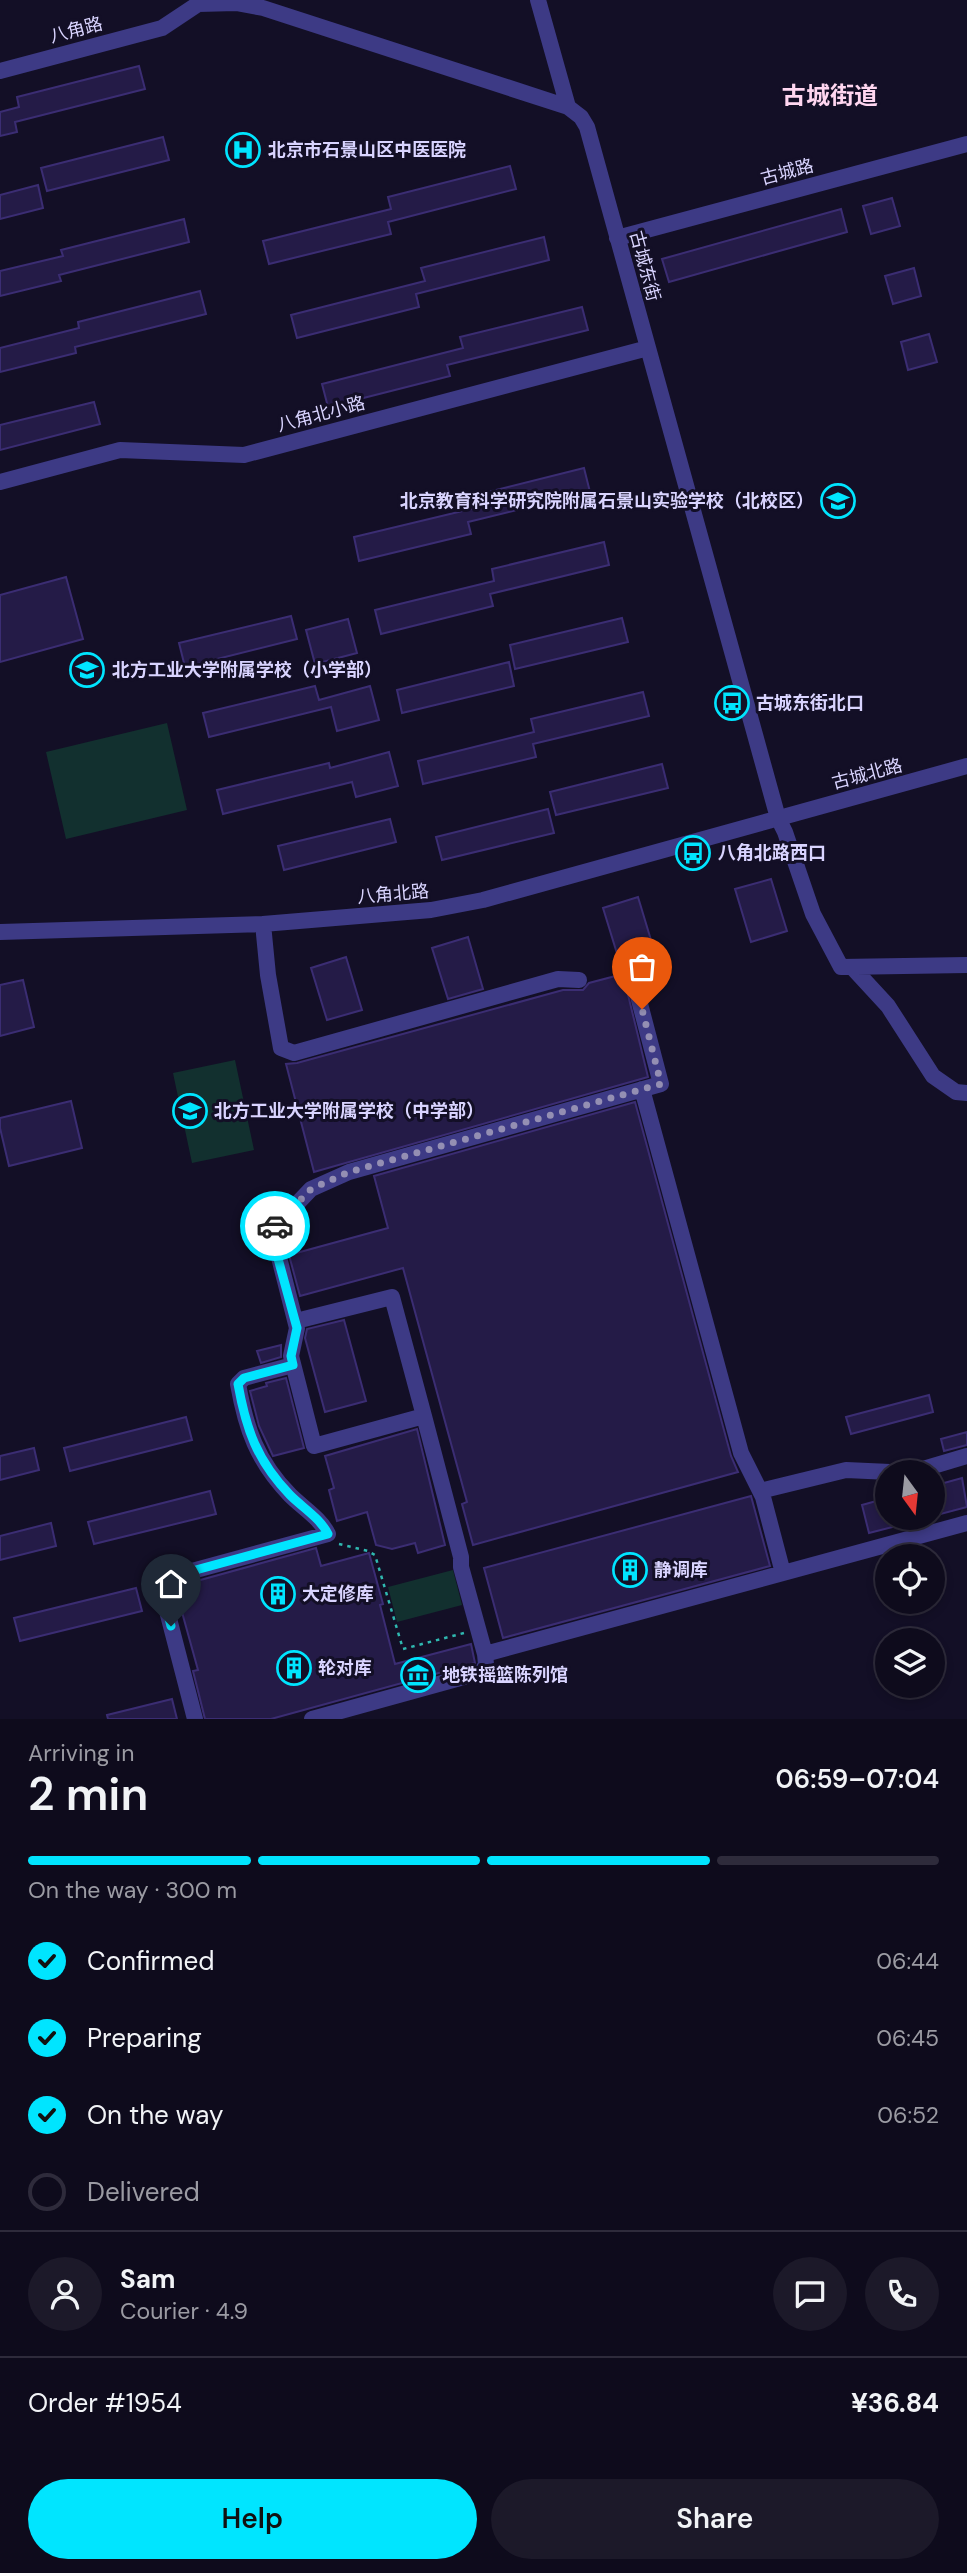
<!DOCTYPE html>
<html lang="en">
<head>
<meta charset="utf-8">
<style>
  :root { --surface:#0e0b1c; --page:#1c1929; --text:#f1f3f6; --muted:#9b9ba3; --line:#2e2b3b; --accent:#00e5ff }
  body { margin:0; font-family:"DM Sans","Noto Sans SC",sans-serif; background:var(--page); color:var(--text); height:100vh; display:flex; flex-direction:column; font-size:26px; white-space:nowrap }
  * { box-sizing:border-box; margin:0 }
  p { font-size:23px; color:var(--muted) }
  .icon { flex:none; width:38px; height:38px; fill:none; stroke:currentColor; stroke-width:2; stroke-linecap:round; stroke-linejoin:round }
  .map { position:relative; height:1719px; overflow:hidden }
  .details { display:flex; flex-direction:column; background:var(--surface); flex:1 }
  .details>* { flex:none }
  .needle { width:46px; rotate:165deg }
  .buttons { position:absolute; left:875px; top:1460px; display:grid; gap:14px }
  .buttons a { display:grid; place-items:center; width:70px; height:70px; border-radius:50%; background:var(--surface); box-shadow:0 4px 10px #0003,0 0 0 2px var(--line); font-size:35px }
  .pin { position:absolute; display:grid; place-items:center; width:60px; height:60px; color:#fff; margin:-72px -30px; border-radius:50% 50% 50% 0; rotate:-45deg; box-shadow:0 0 7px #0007 }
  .pin .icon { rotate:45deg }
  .courier { position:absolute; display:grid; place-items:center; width:70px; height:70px; margin:-35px; border:5px solid #00e5ff; border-radius:50%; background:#fff; color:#222; box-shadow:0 2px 9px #0007 }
  .overview em { font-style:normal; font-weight:600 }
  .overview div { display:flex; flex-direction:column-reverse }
  .overview { display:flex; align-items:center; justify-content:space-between; height:119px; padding:0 28px }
  h1 { font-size:46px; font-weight:600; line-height:52px }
  .bar { display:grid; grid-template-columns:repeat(4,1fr); gap:10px 7px; align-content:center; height:84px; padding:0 28px }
  .bar i { height:9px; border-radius:5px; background:var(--line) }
  .bar .on { background:var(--accent) }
  .bar p { grid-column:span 4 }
  .line { display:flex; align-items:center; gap:18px; padding:0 28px; border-top:2px solid var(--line) }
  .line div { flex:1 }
  .round { display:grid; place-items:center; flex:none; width:74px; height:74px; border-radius:37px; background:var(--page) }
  ol { padding:0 28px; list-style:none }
  li { display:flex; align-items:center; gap:21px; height:77px }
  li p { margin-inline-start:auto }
  li .icon { padding:7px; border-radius:50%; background:var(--accent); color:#111; stroke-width:4 }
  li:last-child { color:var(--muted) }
  li i { width:38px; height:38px; border:4px solid var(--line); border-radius:50% }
  .button { display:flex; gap:14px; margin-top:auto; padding:14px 28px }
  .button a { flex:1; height:80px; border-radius:42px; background:var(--accent); color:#111; font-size:28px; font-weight:600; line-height:80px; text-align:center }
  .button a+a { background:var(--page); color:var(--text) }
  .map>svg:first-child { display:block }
  .green { fill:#12302f }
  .building { fill:#241b47; stroke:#3b2d73; stroke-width:2 }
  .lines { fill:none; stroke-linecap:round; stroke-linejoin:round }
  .path { stroke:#2fb8b0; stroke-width:2.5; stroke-dasharray:3.5 5; stroke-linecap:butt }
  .minor { stroke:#3d3a85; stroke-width:16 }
  .done { stroke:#948fb3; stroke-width:7; stroke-dasharray:0 12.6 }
  .route { stroke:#00e5ff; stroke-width:9 }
  .labels { text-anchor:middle; stroke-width:6; stroke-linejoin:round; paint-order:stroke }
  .street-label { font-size:18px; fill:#d9d4ff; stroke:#130f26 }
  .poi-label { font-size:18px; font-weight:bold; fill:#d9d4ff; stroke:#130f26; text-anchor:start }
  .district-label { font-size:24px; font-weight:bold; fill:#ffd6f0; stroke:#130f26 }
</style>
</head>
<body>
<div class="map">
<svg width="967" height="1719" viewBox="0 0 967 1719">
  <rect width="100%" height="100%" fill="#130f26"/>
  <!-- green -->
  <path class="green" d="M167 723 187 810 66 839 46 752Z
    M235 1060 254 1150 192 1163 173 1073Z
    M453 1570 462 1605 397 1622 388 1587Z"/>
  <!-- building -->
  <path class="building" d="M139 66 145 89 15 122 17 132 0 136V112L19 107 17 97Z
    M163 137 169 160 47 191 41 168Z
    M510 166 516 189 388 222 391 234 269 264 263 241 391 209 388 197Z
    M38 185 43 208 0 219V195Z
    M892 198 900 226 871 234 863 206Z
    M841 209 847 232 669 282 662 259Z
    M184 219 189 242 59 275 61 281 0 296V271L63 256 61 250Z
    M544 237 549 260 416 294 419 307 297 338 291 315 425 281 421 268Z
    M914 268 921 296 893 304 885 276Z
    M200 291 206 314 75 347 76 353 0 372V348L79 328 78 322Z
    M582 307 588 330 447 365 450 376 328 407 322 384 463 348 460 337Z
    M929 334 937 362 908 370 901 342Z
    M94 402 100 424 0 450V425Z
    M584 468 590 492 468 522 471 534 359 561 354 537 475 508 472 496Z
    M604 542 609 565 490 594 493 606 381 634 375 610 494 581 492 569Z
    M66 577 83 639 0 662V595Z
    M291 616 297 639 185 667 179 643Z
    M622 618 628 642 515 669 510 645Z
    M348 619 357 653 315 664 306 630Z
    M509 662 514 686 402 713 397 690Z
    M315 686 319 700 370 686 379 720 337 731 331 707 209 737 203 713Z
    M643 692 649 716 533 744 536 757 423 784 418 761 534 732 531 719Z
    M389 752 398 786 356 797 352 782 223 814 217 790 329 763 330 768Z
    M662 764 668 788 556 815 550 792Z
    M548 809 554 833 442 860 436 837Z
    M390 819 396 842 284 870 278 846Z
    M771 879 787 931 751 942 735 889Z
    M638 897 654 950 619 960 603 908Z
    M468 937 483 989 448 999 432 948Z
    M346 957 362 1010 327 1020 311 968Z
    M623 974 648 1077 314 1172 286 1064 297 1063 563 990H583L589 983Z
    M23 980 34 1027 0 1036V985Z
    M71 1101 82 1148 9 1166 0 1128V1118Z
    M635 1102 731 1456 738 1472 473 1545 462 1504 467 1502 403 1268 300 1296 289 1255 388 1228 374 1176Z
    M344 1320 366 1401 325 1412 305 1338 307 1329Z
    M281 1345V1357L261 1363 257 1351Z
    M286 1378 304 1448 273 1456 259 1426 250 1391 267 1386 266 1383Z
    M929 1395 933 1412 851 1434 846 1417Z
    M186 1417 192 1440 70 1471 64 1448Z
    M417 1429 445 1545 418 1553 415 1543 392 1549 376 1545 367 1512 337 1521 329 1490 334 1488 325 1456Z
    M967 1432V1445L944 1451 941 1439Z
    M34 1448 39 1470 0 1480V1456Z
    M962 1478 967 1507 933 1516V1486Z
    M210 1491 216 1514 94 1544 88 1522Z
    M751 1496 770 1566 503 1638 484 1568Z
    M887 1498V1517H916V1521L869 1533 862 1505Z
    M51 1523 56 1546 0 1560V1536Z
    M316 1548 321 1566 369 1553 383 1604 380 1605 395 1664 471 1644 475 1663 271 1719H205L193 1671 198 1670 175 1587Z
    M136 1588 142 1611 20 1641 14 1618Z
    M172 1699 177 1719H108L107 1715Z"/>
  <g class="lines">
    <!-- path -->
    <path class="path" d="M339 1544 368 1551 375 1555 403 1649 464 1633"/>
    <!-- minor -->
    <path class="minor" d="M538 0 568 107
      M0 71 162 28 198 4 236 3 263 8 568 107 581 117 587 127 778 818 785 832 813 914 841 967 967 965
      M617 238 967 144
      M0 482 120 450 244 455 648 348
      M263 924 268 975 281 1048 294 1053 558 979 579 980
      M0 932 263 924 431 910 483 900 967 766
      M852 967 888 1006 933 1076 956 1092 967 1093
      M642 1089 741 1453 763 1497 783 1573
      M296 1321 392 1297 424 1416
      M913 1472 967 1456
      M760 1491 846 1470 890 1472
      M485 1654 967 1523
      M195 1719 159 1580 328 1534C320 1518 303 1508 290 1495 257 1461 246 1429 238 1384L244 1378 293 1365
      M312 1719 482 1672 486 1664 485 1654 461 1567V1557L424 1416 314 1446 291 1356 297 1328 272 1230 311 1189 349 1172 661 1084 633 977"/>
  </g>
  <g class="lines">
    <!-- done -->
    <path class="done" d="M275 1226 311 1189 349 1172 661 1084 642 1009"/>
    <!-- route -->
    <path class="route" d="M171 1626 159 1580 328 1534C320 1518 303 1508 290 1495 257 1461 246 1429 238 1384L244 1378 293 1365 291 1356 297 1328 274 1244 272 1230 275 1226"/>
  </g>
  <!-- icons -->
  <defs>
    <g id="hospital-ring" transform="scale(1.75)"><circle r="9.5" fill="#130f26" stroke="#00e5ff" stroke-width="1.5"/><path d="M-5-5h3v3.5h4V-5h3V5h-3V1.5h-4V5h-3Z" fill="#00e5ff"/></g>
    <g id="school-ring" transform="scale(1.75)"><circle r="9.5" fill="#130f26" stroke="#00e5ff" stroke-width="1.5"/><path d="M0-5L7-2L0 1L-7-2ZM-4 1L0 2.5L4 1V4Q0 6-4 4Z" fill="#00e5ff"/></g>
    <g id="bus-ring" transform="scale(1.75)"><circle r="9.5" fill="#130f26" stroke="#00e5ff" stroke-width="1.5"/><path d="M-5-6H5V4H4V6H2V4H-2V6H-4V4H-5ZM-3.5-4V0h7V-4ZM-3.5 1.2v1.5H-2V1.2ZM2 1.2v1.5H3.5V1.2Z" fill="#00e5ff"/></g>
    <g id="building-ring" transform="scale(1.75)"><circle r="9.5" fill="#130f26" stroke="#00e5ff" stroke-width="1.5"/><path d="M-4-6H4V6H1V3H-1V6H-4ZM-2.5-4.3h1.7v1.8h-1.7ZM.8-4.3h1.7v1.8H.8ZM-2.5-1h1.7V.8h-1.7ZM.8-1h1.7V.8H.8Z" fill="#00e5ff"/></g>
    <g id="museum-ring" transform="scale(1.75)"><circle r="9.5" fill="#130f26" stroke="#00e5ff" stroke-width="1.5"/><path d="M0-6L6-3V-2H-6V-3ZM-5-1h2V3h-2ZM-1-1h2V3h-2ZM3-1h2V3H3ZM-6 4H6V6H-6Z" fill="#00e5ff"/></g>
  </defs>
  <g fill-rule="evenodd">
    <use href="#hospital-ring" x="243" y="150"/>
    <use href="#school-ring" x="838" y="501"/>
    <use href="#school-ring" x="87" y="670"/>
    <use href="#bus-ring" x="732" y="703"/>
    <use href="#bus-ring" x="693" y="853"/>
    <use href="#school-ring" x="190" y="1111"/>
    <use href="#building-ring" x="630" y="1570"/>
    <use href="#building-ring" x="278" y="1594"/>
    <use href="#building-ring" x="294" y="1668"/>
    <use href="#museum-ring" x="418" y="1675"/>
  </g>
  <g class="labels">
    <!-- street labels -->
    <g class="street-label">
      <text transform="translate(76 30) rotate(-15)" y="6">八角路</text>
      <text transform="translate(787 172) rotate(-15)" y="6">古城路</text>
      <text transform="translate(645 266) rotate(75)" y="6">古城东街</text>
      <text transform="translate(321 414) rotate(-15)" y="6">八角北小路</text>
      <text transform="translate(867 774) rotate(-15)" y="6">古城北路</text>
      <text transform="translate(393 894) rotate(-5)" y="6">八角北路</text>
    </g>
    <!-- poi labels -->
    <g class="poi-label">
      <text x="268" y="156">北京市石景山区中医医院</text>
      <text x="814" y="507" text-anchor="end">北京教育科学研究院附属石景山实验学校（北校区）</text>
      <text x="112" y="676">北方工业大学附属学校（小学部）</text>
      <text x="756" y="709">古城东街北口</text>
      <text x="718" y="859">八角北路西口</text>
      <text x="214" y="1117">北方工业大学附属学校（中学部）</text>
      <text x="654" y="1576">静调库</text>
      <text x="302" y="1600">大定修库</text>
      <text x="318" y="1674">轮对库</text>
      <text x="442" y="1681">地铁摇篮陈列馆</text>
    </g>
    <!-- district labels -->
    <g class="district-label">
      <text x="830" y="104">古城街道</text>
    </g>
  </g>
</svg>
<div class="buttons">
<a><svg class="needle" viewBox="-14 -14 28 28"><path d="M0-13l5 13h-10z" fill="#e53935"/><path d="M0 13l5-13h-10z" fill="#9b9ba3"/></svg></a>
<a><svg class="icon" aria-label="locate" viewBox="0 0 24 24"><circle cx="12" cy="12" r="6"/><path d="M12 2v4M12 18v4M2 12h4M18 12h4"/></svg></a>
<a><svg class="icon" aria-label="layers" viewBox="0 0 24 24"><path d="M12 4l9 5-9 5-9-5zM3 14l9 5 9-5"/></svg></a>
</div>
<div class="pin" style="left:642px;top:1009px;background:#ea580c"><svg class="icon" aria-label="bag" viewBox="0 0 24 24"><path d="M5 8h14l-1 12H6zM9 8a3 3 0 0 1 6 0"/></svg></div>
<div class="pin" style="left:171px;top:1626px;background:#1f2937"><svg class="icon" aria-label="home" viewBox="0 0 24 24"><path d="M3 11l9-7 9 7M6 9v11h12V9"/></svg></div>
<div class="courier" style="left:275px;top:1226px"><svg class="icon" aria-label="car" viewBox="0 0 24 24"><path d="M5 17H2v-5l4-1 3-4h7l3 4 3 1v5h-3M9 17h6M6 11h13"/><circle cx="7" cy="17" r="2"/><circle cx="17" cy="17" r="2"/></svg></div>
</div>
<section class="details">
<div class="overview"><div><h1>2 min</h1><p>Arriving in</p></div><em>06:59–07:04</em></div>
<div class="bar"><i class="on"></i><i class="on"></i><i class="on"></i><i></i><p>On the way · 300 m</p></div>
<ol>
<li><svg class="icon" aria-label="check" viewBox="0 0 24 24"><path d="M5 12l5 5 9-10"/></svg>Confirmed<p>06:44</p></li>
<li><svg class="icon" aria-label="check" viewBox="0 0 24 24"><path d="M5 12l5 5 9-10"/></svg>Preparing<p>06:45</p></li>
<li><svg class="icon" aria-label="check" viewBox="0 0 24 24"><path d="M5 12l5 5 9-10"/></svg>On the way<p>06:52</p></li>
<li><i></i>Delivered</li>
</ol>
<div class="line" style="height:126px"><a class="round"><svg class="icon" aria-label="person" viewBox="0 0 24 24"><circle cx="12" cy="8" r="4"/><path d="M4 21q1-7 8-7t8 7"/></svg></a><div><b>Sam</b><p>Courier · 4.9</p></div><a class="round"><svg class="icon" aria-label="chat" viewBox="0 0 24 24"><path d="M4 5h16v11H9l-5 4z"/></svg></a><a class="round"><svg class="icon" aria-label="phone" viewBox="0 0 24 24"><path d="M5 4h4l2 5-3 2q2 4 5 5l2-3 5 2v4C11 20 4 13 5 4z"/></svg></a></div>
<div class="line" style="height:91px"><div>Order #1954</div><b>¥36.84</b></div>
<div class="button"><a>Help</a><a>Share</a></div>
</section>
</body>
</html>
